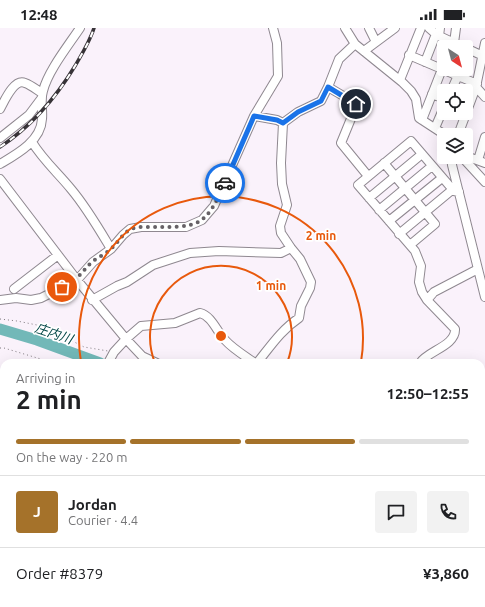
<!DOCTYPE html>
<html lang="en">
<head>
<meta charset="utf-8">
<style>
  :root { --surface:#fff; --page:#f2f2f2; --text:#202124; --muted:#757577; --line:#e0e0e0; --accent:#a5722a }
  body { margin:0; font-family:Ubuntu,"Noto Sans JP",sans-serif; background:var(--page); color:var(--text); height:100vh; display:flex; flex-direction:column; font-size:15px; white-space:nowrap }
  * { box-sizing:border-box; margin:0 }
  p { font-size:13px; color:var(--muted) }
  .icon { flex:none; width:22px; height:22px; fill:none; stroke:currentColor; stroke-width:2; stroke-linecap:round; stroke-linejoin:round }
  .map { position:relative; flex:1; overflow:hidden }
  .details { position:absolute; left:0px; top:331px; width:485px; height:248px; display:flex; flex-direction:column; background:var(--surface); border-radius:12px 12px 0 0; box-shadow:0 4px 16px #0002 }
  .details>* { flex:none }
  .needle { width:26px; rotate:144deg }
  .tools { position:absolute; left:437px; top:12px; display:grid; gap:8px }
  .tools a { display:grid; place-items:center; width:36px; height:36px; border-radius:4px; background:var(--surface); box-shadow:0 4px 16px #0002; font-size:20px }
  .pin { position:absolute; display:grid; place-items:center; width:34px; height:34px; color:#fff; margin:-17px; border:2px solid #fff; border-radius:50%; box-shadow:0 1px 4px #0007 }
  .courier { position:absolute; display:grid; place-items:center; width:40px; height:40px; margin:-20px; border:3px solid #1a73e8; border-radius:50%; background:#fff; color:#222; box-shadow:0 1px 5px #0007 }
  .overview em { font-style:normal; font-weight:600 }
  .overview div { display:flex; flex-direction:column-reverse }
  .overview { display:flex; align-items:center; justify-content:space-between; height:68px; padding:0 16px }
  h1 { font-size:26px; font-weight:600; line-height:30px }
  .bar { display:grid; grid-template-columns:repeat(4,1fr); gap:6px 4px; align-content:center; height:48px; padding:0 16px }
  .bar i { height:5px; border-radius:3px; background:var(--line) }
  .bar .active { background:var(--accent) }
  .bar p { grid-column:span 4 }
  .line { display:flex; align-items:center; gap:10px; padding:0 16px; border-top:1px solid var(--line) }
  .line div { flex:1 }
  .round { display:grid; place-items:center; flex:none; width:42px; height:42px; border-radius:4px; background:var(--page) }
  .status { display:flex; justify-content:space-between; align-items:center; height:28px; padding:0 20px; background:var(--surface); direction:ltr }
  .status svg { height:11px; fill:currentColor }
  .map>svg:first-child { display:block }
  .green { fill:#c4edd2 }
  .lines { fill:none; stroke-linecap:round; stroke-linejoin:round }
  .river { stroke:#72b8b8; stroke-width:11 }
  .minor-casing { stroke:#8f8890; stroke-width:10 }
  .path { stroke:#7e797e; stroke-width:1; stroke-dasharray:1 3; stroke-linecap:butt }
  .minor { stroke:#fff; stroke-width:8 }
  .rail-casing { stroke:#373337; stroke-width:3.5 }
  .rail { stroke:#fff; stroke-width:2; stroke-dasharray:6; stroke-linecap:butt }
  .done { stroke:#666166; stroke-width:4; stroke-dasharray:0 7.2 }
  .route { stroke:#1a73e8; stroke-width:5 }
  .ring { fill:none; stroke:#e8590c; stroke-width:2 }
  .labels { text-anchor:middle; stroke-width:3.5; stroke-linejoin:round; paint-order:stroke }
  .water-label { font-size:13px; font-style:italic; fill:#024646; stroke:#fff }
  .centre { fill:#e8590c; stroke:#fff; stroke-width:2 }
  .ring-label { font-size:12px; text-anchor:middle; font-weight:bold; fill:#e8590c; stroke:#fff; stroke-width:3.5; stroke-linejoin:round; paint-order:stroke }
</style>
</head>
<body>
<div class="status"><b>12:48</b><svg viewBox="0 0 49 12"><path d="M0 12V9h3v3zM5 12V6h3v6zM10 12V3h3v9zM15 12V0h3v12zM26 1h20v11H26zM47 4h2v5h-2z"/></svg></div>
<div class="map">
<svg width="485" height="579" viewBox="0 0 485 579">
  <rect width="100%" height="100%" fill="#faf2fb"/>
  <!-- green -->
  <path class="green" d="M0 545 4 547V575H54L61 579H0Z"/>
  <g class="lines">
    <!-- river -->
    <path class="river" d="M0 301 37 312 100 335
      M481 501 485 503"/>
    <!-- minor casing -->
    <g class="minor-casing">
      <path id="minor" d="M345 0 355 16 402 54 411 63 416 71 419 90 445 107
        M369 0 376 14
        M429 0 437 7 463 19
        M439 8 440 0
        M454 15 456 0
        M466 20 483 28
        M364 23 395 0
        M409 27 477 56
        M425 34 436 6
        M400 52 421 0
        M328 59 357 76 341 115 368 148
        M476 59 485 69
        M451 63 461 41
        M432 66 444 71
        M0 81C4 74 14 50 25 55 31 57 37 62 42 65
        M254 88 277 92 283 95
        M422 92 444 36
        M283 95 298 84 321 73 328 59 339 31 355 16
        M435 100 444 79
        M458 107 476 59 485 15
        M0 110 29 87 41 71
        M32 114C43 132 58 145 71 161 87 180 99 201 111 221
        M466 128 485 135
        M451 129 452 137 485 269
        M462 129 485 154
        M478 132 485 109
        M384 135 435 196 410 217
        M0 136C17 126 41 113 42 91 43 82 40 72 43 63 48 43 68 18 80 0
        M0 151 77 252 126 311 142 328 157 335
        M369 170 422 126
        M379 182 432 138
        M389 193 442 150
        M399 206 452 162
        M14 261 58 227
        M0 272 16 270 31 272 41 270 77 252 93 234 111 221 123 207 130 201 141 199H186L202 192 214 178 254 88 278 48 277 15 273 0
        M92 272 117 258 127 254 153 237 190 225 219 223 281 225 291 220
        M427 272 434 264 478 241
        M108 335 114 324 126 311 141 298 175 295 200 285C212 288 217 304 225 312 233 321 245 328 255 335
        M257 335C270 319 281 302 299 290L301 278 310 260 311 254 300 231 291 220 281 205 280 198 287 177 282 156 281 135 283 95
        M420 335C427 323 456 318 455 301L427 272 422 264 419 254 421 238 415 223 358 157 411 113 454 163 459 164
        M481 391H485
        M0 465 4 459
        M0 506H4
        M135 575 140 579
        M292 579 295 575"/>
    </g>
    <!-- path -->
    <path class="path" d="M0 291 17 293 37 297 59 306 84 319 108 323
      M0 320H4L54 335
      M0 426 4 429
      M481 519 485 521
      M328 575 335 579
      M170 579 172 575
      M413 579 416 575"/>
    <!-- minor -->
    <use href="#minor" class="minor"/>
    <!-- rail casing -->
    <g class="rail-casing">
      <path id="rail" d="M0 119C32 98 55 71 75 38 82 26 90 13 94 0"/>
    </g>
    <!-- rail -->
    <use href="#rail" class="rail"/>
  </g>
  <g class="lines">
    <!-- done -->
    <path class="done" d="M62 259C79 252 80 245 92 234 98 229 106 226 112 220 118 214 122 207 129 202 136 198 145 199 153 199 200 199 205 199 225 155"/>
    <!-- route -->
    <path class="route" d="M225 155 254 88 277 92 283 95 298 84 321 73 328 59 356 76"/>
  </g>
  <!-- distance rings -->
  <g class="ring">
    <path d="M155 335A71 71 0 1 1 287 335"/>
    <path d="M81 334A142 142 0 1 1 361 334"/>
  </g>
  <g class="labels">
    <!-- water labels -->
    <g class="water-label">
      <text transform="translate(54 305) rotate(19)" y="5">庄内川</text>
    </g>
  </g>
  <circle cx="221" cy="308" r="6" class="centre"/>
  <g class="ring-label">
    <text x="321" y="212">2 min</text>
    <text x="271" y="262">1 min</text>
  </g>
</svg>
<div class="tools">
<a><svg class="needle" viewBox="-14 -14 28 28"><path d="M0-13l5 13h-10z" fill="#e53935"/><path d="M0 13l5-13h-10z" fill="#757577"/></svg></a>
<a><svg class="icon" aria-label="locate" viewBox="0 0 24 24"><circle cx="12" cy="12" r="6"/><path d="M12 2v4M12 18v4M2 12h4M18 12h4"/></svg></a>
<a><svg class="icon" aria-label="layers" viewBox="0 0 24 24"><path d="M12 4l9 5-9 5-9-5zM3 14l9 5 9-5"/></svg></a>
</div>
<div class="pin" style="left:62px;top:259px;background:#ea580c"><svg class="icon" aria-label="bag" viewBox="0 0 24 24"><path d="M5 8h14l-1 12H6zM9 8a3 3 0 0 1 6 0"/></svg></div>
<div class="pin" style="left:356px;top:76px;background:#1f2937"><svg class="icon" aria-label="home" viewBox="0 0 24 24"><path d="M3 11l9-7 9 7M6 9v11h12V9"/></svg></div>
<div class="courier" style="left:225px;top:155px"><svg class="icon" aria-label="car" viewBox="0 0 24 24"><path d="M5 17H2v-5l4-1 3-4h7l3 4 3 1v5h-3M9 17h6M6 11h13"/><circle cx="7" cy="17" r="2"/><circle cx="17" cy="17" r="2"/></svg></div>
<section class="details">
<div class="overview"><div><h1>2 min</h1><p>Arriving in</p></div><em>12:50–12:55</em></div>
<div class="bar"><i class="active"></i><i class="active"></i><i class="active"></i><i></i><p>On the way · 220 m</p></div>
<div class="line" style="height:72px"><b class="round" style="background:var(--accent);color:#fff">J</b><div><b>Jordan</b><p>Courier · 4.4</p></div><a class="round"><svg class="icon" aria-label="chat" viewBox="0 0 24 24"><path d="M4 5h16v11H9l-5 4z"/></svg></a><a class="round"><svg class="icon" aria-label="phone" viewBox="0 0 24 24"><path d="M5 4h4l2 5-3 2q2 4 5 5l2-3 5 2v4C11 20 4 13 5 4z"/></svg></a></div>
<div class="line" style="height:52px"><div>Order #8379</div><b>¥3,860</b></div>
</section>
</div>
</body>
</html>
